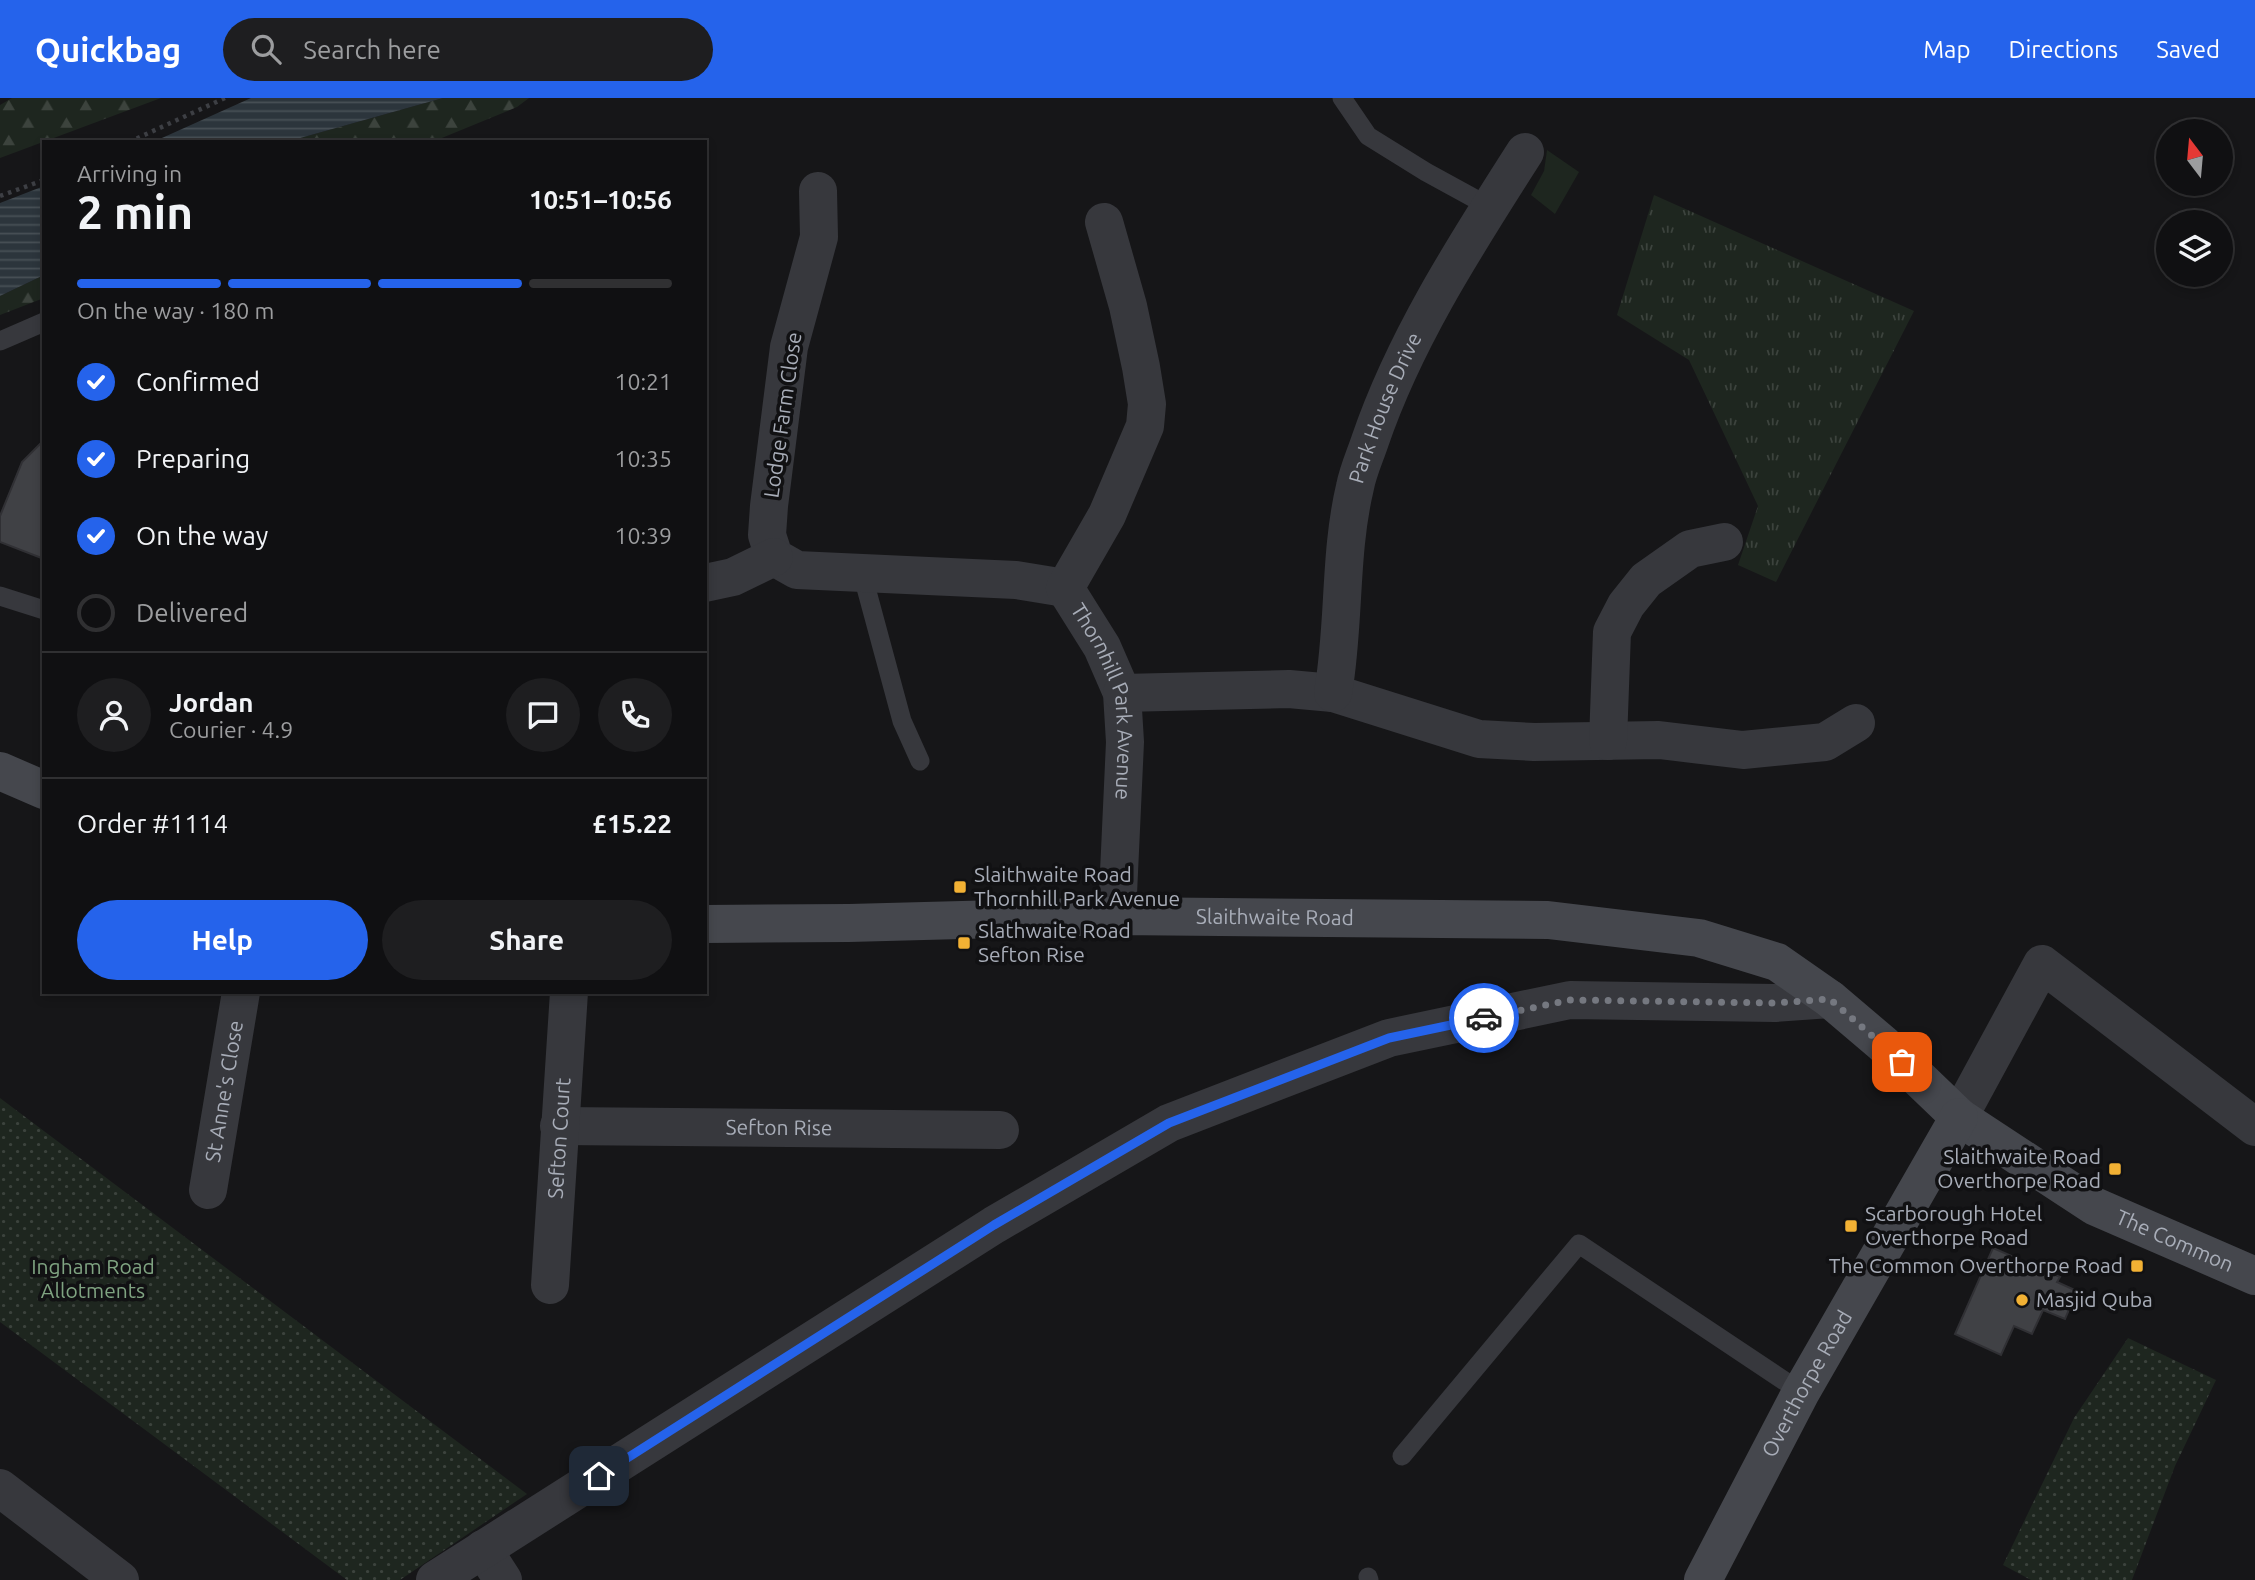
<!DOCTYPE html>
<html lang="en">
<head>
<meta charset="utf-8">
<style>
  :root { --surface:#101012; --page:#1e1e20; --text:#f1f3f6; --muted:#9c9d9f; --line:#303032; --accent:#2563eb }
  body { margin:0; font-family:Ubuntu,sans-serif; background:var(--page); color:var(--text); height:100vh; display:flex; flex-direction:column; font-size:26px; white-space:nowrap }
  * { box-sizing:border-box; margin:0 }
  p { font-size:23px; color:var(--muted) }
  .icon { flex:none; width:38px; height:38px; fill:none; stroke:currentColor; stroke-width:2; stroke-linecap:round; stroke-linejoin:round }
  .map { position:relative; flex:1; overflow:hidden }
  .panel { position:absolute; left:42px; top:42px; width:665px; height:854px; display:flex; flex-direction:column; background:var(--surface); border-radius:0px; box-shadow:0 4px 10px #0003,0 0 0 2px var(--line) }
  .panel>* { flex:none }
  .needle { width:46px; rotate:344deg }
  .controls { position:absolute; left:2156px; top:21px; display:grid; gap:14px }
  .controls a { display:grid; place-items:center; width:77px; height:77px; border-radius:50%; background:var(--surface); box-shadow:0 4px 10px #0003,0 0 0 2px var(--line); font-size:35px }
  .pin { position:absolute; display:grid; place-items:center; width:60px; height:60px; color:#fff; margin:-30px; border-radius:14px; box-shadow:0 4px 10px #0006 }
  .courier { position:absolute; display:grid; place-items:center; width:70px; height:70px; margin:-35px; border:5px solid #2563eb; border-radius:50%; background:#fff; color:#222; box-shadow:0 2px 9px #0007 }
  .summary em { font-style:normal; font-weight:700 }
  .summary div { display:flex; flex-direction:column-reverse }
  .summary { display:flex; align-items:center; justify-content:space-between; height:119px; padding:0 35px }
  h1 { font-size:46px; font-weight:700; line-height:52px }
  .bar { display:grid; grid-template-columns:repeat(4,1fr); gap:10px 7px; align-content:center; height:84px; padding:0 35px }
  .bar i { height:9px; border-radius:5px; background:var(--line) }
  .bar .active { background:var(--accent) }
  .bar p { grid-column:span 4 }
  .line { display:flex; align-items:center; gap:18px; padding:0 35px; border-top:2px solid var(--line) }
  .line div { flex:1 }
  .round { display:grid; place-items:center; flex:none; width:74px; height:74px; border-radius:37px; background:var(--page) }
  ol { padding:0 35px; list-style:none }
  li { display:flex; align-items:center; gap:21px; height:77px }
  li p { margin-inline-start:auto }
  li .icon { padding:7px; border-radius:50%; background:var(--accent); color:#fff; stroke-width:4 }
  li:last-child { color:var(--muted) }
  li i { width:38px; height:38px; border:4px solid var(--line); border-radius:50% }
  .cta { display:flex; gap:14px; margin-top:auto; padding:14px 35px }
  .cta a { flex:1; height:80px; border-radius:42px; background:var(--accent); color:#fff; font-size:28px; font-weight:700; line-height:80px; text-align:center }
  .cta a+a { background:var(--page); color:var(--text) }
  header { display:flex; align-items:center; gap:42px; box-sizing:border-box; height:98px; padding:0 35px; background:var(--accent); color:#fff }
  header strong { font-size:33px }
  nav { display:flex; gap:38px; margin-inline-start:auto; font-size:24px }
  .search { width:490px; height:63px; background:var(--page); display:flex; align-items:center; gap:18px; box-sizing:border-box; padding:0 24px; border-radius:38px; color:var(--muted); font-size:26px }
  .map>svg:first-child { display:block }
  .grass { fill:url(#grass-tufts) }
  .forest { fill:url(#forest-firs) }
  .park { fill:#1e261f }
  .garden { fill:url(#garden-dots) }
  .water { fill:url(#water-rules) }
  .building { fill:#404145; stroke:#303034; stroke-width:2 }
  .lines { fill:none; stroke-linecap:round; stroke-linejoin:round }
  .path { stroke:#3d3f44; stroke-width:4.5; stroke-dasharray:3.5 5; stroke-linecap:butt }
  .lane { stroke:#37383d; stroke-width:19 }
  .street { stroke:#37383d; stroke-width:38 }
  .secondary { stroke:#45474d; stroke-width:38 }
  .done { stroke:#757880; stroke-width:7; stroke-dasharray:0 12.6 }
  .route { stroke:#2563eb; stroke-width:9 }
  .poi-dot { fill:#f2b134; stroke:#111113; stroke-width:2.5 }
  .labels { text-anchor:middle; stroke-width:7; stroke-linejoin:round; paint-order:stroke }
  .street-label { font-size:21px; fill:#a8adb8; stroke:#111113 }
  .poi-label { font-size:21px; fill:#a8adb8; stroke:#111113; text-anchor:start }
  .park-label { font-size:21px; fill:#7fa381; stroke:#111113 }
</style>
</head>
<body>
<header>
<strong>Quickbag</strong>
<div class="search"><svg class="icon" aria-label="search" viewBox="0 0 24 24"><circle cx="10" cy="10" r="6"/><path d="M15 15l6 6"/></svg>Search here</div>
<nav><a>Map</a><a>Directions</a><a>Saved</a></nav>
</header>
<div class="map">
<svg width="2255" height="1482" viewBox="0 0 2255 1482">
  <defs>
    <pattern id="grass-tufts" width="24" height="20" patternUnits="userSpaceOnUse" patternTransform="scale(1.75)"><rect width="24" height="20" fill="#1e261f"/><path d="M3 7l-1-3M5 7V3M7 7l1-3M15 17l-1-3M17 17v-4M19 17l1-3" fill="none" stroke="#3c433d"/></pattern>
    <pattern id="forest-firs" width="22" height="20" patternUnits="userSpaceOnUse" patternTransform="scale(1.75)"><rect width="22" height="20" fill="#1e261f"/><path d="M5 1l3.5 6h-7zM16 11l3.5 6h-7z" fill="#3c433d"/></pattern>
    <pattern id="garden-dots" width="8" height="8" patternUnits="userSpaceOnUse" patternTransform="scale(1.75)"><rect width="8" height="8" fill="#1e261f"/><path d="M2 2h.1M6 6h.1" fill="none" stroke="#3c433d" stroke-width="1.8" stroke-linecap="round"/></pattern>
    <pattern id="water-rules" width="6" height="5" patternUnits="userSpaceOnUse" patternTransform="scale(1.75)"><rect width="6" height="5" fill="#2c353c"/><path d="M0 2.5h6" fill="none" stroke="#485056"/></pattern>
  </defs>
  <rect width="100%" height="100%" fill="#161618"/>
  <!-- grass -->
  <path class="grass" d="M1654 97 1914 213 1776 484 1738 467 1758 408 1689 262 1617 217Z"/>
  <!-- forest -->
  <path class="forest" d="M12 0H161L0 60V7Z
    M443 0H529L517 9 432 44H286Z
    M44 177V200L0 217V198Z"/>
  <!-- park -->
  <path class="park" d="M1547 52 1579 74 1555 116 1531 97 1544 73Z"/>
  <!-- garden -->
  <path class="garden" d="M0 1000 527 1396 400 1482H347L0 1224Z
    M2128 1240 2216 1282 2175 1368 2132 1482H2031L2003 1467 2074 1320Z"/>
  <!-- water -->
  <path class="water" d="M251 0H443L286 44H153Z
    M44 88V177L0 198V105Z"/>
  <!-- building -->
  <path class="building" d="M44 342V461L0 444V418L22 364Z
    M1993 1150 2060 1179 2057 1184 2077 1193 2065 1221 2043 1212 2032 1236 2014 1228 2001 1257 1955 1236Z"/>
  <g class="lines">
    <!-- path -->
    <path class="path" d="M129 44 225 0
      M0 98 44 82"/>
    <!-- lane -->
    <path class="lane" d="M1342 0 1368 38 1426 74 1490 109
      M0 243 44 224
      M862 475 902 623 920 663
      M0 498 44 512
      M1402 1358 1579 1146 1801 1294
      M1368 1479 1369 1482"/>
    <!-- street -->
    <g class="street">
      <path d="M818 93 819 139 789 249 769 408 767 437 774 459 797 472 1016 482 1065 490"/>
      <path id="s1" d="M1104 124 1128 208 1141 269 1147 306 1145 328 1107 417 1065 490 1102 549 1122 595 1125 644 1117 818"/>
      <path d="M705 485 733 479 774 459"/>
      <path d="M1122 595 1289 591 1333 595 1479 641 1534 644 1659 642 1743 652 1825 644 1856 625"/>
      <path id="s2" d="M1333 595C1345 526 1339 456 1355 389 1358 373 1365 358 1370 343 1405 240 1467 145 1525 54"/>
      <path d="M1608 643 1612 534 1626 507 1646 482 1690 451 1724 444"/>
      <path d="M1959 1019 2042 866 2255 1029"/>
      <path id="s3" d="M559 1028 1000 1032"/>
      <path id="s4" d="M208 1092 241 894"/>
      <path id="s5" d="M550 1187 569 894"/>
      <path d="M0 1390 120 1482"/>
      <path d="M483 1451 503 1482"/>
      <path d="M435 1482 994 1127 1169 1025 1389 940 1570 902 1775 905 1830 901"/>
    </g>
    <!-- secondary -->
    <g class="secondary">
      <path d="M0 673 44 692"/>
      <path id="s6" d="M705 826 849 825 1117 818 1548 822 1699 840 1777 864 1830 901 1883 946 1959 1019 2094 1108 2255 1178"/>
      <path id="s7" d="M1703 1482 1801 1294 1959 1019"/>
    </g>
  </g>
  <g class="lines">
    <!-- done -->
    <path class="done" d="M1484 920 1570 902 1775 905 1830 901 1902 964"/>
    <!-- route -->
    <path class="route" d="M599 1378 994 1127 1169 1025 1389 940 1484 920"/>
  </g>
  <!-- markers -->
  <g class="poi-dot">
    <rect x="953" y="782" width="14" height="14" rx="3.5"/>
    <rect x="957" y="838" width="14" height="14" rx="3.5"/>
    <rect x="2108" y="1064" width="14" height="14" rx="3.5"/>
    <rect x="1844" y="1121" width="14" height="14" rx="3.5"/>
    <rect x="2130" y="1161" width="14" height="14" rx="3.5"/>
    <circle cx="2022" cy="1202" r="7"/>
  </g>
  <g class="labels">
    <!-- street labels -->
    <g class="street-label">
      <text dy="7" stroke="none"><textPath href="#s2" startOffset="292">Park House Drive</textPath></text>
      <text transform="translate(783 317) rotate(-82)" y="7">Lodge Farm Close</text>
      <text dy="7" stroke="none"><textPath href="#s1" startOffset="514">Thornhill Park Avenue</textPath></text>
      <text dy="7" stroke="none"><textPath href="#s6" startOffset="570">Slaithwaite Road</textPath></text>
      <text dy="7" stroke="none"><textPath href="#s4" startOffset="100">St Anne's Close</textPath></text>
      <text dy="7" stroke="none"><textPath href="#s3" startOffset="220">Sefton Rise</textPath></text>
      <text dy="7" stroke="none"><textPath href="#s5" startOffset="147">Sefton Court</textPath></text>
      <text dy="7" stroke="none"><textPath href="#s6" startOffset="1566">The Common</textPath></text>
      <text dy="7" stroke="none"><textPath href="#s7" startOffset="222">Overthorpe Road</textPath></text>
    </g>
    <!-- poi labels -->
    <g class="poi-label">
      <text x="974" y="784">Slaithwaite Road<tspan x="974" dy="24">Thornhill Park Avenue</tspan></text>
      <text x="978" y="840">Slathwaite Road<tspan x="978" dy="24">Sefton Rise</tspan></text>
      <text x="2101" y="1066" text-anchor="end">Slaithwaite Road<tspan x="2101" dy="24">Overthorpe Road</tspan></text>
      <text x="1865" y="1123">Scarborough Hotel<tspan x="1865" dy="24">Overthorpe Road</tspan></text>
      <text x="2123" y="1175" text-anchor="end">The Common Overthorpe Road</text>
      <text x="2036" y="1209">Masjid Quba</text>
    </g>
    <!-- park labels -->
    <g class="park-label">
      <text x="93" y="1176">Ingham Road<tspan x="93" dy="24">Allotments</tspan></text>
    </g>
  </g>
</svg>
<div class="controls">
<a><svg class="needle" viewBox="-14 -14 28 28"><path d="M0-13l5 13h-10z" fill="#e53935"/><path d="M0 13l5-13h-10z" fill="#9c9d9f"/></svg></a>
<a><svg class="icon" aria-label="layers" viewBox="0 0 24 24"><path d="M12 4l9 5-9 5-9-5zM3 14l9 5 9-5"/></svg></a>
</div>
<div class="pin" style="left:1902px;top:964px;background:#ea580c"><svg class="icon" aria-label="bag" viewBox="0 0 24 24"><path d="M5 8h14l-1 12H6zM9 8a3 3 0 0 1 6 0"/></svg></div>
<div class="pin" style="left:599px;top:1378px;background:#1f2937"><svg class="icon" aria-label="home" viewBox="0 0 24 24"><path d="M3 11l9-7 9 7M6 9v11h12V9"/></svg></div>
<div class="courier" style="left:1484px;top:920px"><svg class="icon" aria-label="car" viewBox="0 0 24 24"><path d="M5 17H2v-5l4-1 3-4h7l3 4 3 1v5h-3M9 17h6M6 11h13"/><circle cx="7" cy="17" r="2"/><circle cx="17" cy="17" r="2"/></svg></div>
<section class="panel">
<div class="summary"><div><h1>2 min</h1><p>Arriving in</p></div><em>10:51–10:56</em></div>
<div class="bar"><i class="active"></i><i class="active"></i><i class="active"></i><i></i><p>On the way · 180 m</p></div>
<ol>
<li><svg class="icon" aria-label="check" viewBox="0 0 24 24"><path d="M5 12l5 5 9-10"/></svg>Confirmed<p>10:21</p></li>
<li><svg class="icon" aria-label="check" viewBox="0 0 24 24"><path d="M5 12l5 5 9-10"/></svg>Preparing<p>10:35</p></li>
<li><svg class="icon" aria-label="check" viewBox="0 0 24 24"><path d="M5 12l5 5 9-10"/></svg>On the way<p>10:39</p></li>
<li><i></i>Delivered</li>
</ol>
<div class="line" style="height:126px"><a class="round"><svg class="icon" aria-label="person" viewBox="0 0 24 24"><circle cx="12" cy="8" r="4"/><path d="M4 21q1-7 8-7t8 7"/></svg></a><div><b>Jordan</b><p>Courier · 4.9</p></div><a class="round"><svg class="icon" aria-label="chat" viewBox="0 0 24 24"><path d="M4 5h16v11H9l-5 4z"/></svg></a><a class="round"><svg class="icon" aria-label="phone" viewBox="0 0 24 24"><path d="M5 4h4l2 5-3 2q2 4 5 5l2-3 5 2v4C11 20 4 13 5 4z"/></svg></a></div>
<div class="line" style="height:91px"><div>Order #1114</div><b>£15.22</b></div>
<div class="cta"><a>Help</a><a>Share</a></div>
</section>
</div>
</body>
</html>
